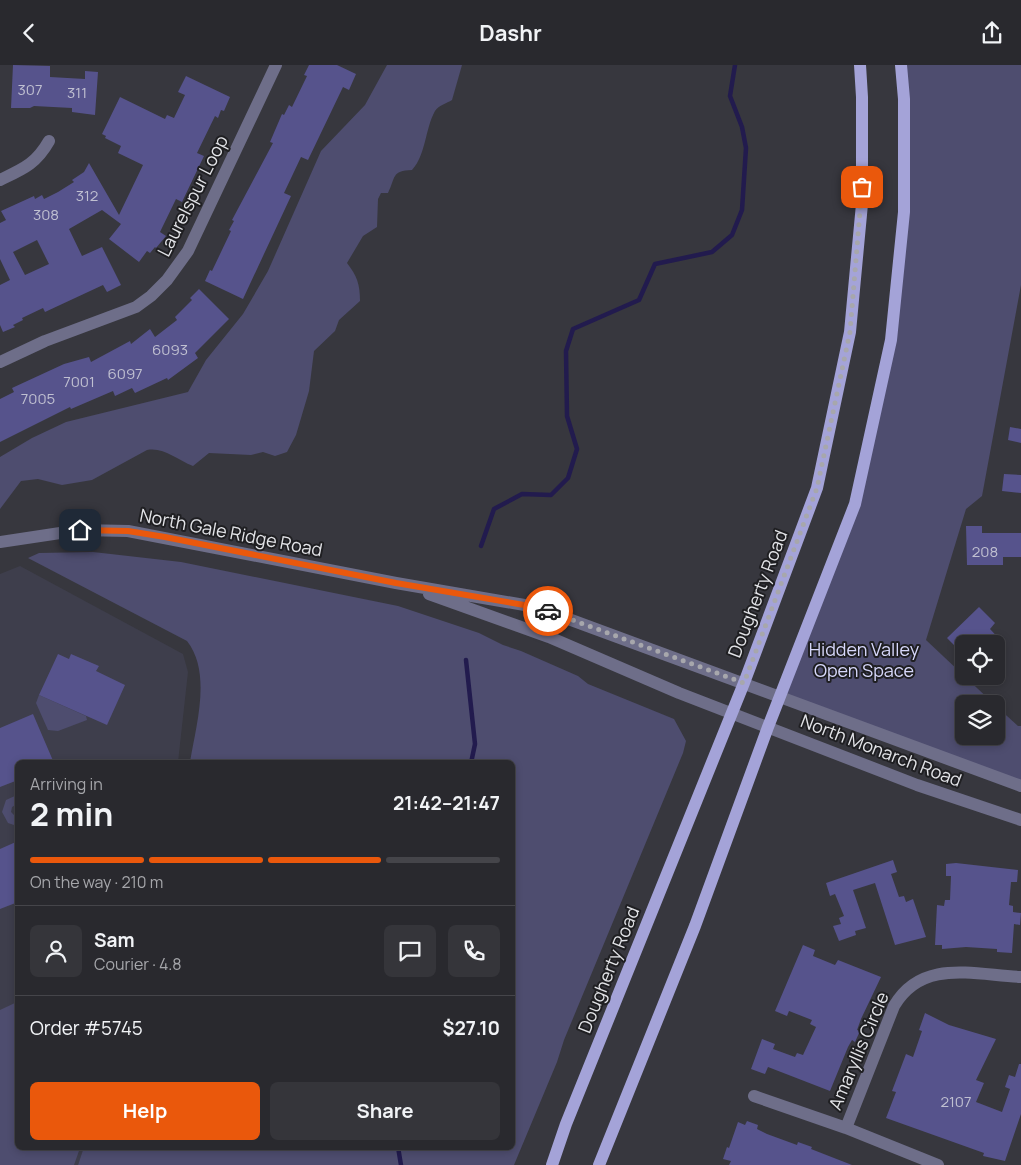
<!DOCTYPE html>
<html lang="en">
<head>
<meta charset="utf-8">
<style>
  :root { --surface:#29292e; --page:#35353a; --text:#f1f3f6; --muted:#a5a6aa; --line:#45454a; --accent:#ea580c }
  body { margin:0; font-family:Manrope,sans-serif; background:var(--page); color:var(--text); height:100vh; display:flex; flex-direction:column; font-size:19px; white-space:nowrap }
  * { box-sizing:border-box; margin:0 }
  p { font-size:16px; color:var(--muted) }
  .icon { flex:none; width:28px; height:28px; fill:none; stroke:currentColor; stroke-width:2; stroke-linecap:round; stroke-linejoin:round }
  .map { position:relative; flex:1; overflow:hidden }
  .drawer { position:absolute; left:15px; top:695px; width:500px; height:390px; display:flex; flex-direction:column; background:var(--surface); border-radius:8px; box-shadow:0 2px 8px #0003,0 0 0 1px var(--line) }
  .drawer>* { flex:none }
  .buttons { position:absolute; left:955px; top:570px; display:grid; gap:10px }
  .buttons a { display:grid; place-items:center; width:50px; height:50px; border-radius:8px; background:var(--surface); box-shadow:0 2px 8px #0003,0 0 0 1px var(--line); font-size:25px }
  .pin { position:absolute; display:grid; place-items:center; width:42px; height:42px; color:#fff; margin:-21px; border-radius:10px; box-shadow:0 2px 8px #0006 }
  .courier { position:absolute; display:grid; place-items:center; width:50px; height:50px; margin:-25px; border:4px solid #ea580c; border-radius:50%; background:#fff; color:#222; box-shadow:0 1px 6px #0007 }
  .head em { font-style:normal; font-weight:700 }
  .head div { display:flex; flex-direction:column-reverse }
  .head { display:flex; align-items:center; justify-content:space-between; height:85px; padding:0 15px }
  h1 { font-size:32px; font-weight:700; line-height:38px }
  .bar { display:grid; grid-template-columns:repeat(4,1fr); gap:8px 5px; align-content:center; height:60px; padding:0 15px }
  .bar i { height:6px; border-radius:4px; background:var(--line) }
  .bar .current { background:var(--accent) }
  .bar p { grid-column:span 4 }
  .line { display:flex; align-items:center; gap:12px; padding:0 15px; border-top:1px solid var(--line) }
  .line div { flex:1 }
  .round { display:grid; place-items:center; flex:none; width:52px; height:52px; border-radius:8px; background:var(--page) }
  .action { display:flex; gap:10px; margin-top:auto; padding:10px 15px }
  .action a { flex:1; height:58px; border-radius:8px; background:var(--accent); color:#fff; font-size:20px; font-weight:700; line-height:58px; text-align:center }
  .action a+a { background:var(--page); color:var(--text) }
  header { display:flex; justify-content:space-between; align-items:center; height:65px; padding:0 15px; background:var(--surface); font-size:22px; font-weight:700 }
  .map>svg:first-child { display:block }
  .built { fill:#3e3e4c }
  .green { fill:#4e4d6f }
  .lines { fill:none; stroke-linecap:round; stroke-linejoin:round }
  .stream { stroke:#221b4e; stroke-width:4.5 }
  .building { fill:#56538c; fill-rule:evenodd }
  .minor { stroke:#6e6e89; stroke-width:12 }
  .major { stroke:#a4a3d8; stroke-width:12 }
  .done { stroke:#a7a7ac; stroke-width:5; stroke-dasharray:0 9 }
  .route { stroke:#ea580c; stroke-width:6 }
  .labels { text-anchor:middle; stroke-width:4; stroke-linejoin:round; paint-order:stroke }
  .number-label { font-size:15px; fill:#c0c0d1 }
  .street-label { font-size:18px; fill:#e3e4e8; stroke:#1f1f22 }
  .park-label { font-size:18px; fill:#d7d8fb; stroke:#1f1f22 }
</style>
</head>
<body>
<header><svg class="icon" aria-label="back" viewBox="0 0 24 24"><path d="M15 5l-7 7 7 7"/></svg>Dashr<svg class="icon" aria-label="share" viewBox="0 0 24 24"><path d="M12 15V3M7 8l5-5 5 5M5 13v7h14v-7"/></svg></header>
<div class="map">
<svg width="1021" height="1100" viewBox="0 0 1021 1100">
  <rect width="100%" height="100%" fill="#37373e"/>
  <!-- built -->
  <path class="built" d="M20 501 183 589 188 607 178 697 18 698V1082L84 1083 78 1100H0V509Z"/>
  <!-- green -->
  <path class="green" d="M387 0H462L452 35C447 38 438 41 435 46 425 64 426 90 412 105 391 106 396 112 388 128H381L378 134 377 162 363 171 347 198C357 211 360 219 360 236L339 255 335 266 314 286 309 326 296 370 287 387 275 391 263 387 251 390 209 388 193 401C177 395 164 382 147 385L92 415 62 420 38 414 21 416 0 444V392L32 373 66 357 188 327 206 295 243 249 268 206 321 86 365 40Z
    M901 0H1021V220L982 431 966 444 926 575 994 639H964V671H996V641L1018 661H1021V721L779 633 855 439 891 275 904 147Z
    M93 487 181 497 398 541 479 568 503 580 521 586 578 611 588 619 674 654 686 676 683 688 564 975 557 997 514 1100H78L84 1082H512V698L190 697C196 660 212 608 187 576L28 493 39 488Z
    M39 630 86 651 87 655 58 666 48 665 36 638Z
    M17 730V739L12 742 11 747 17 753V761L8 758 2 747 6 735Z
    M17 937 18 1082 80 1083 74 1100H0V945Z"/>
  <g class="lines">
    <!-- stream -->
    <path class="stream" d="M481 481 494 444 522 429 551 430 568 413 577 384 567 351 566 286 573 264 639 235 655 199 712 187 732 170 742 145 746 83 742 62 730 31 735 0
      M466 595 475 679 471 698
      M398 1082 401 1100"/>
  </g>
  <!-- building -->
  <path class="building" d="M13 0 50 1V12L85 14V6L98 7 95 50 72 47V43L34 41 30 43H11Z
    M309 0H337L356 9 349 25 343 22 308 95 301 92 284 128 291 131 243 234 205 216 210 205 212 206 231 166 229 165 234 156 232 155 273 78 270 77 282 49 284 50 289 40 292 42 307 11 304 10Z
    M186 11 230 32 224 46 221 45 218 53 215 51 197 88 204 91 182 137 176 134 160 167 166 171 156 183 155 182 150 188 147 186 139 197 109 174 121 159 102 145 69 164 82 191 102 182 121 220 107 227 103 220 45 247 43 243 22 253 23 255 13 260 15 262 3 267 0 260V220L10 215 0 194V158L6 155 1 146 34 131 35 134 42 130 44 134 58 127 74 117 72 115 84 107 89 98 119 150 143 100 118 88 121 81 105 73 106 71 102 69 120 32 165 54 167 50 174 53 185 30 178 27ZM37 175 49 199 25 210 13 187Z
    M199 224 229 254 195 288 198 293 168 315 167 313 135 328 132 323 115 331 113 326 71 344 70 342 0 377V334L14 327 12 323 64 299 89 292 91 297 130 276 131 279 150 264 155 272 177 255 175 252 192 235 190 233Z
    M1010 362 1021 364V378L1008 375Z
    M1004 409 1021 410V428L1002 426Z
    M966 461H982V468H1021V492H1003V500H967Z
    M979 542 995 558 990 564 1004 579H964L961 587 947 573Z
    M58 589 69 594 71 589 99 601 96 606 125 620 107 660 39 630Z
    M33 649 54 698H18V715L0 722V663Z
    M18 776V837L0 844V784Z
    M893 795 897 807 891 809 899 832 904 831 906 837 913 834 926 872 895 880 875 818 853 825 866 863 855 866 856 870 839 876 833 861 841 859 839 853 844 851 835 829 830 831 826 818Z
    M956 798 1018 805 1017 817H1011L1009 840 1013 841V847L1021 848 1020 860 1014 859 1012 888 997 887V884L966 882 942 884V880H935L937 840 944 841 945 835H950L951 811H946V799Z
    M803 880 815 885 813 891 835 900 838 895 881 912 861 954 857 965 860 966 855 977 852 975 848 982 830 1026 768 1002 765 1009 751 1004 762 974 775 979 773 984 795 992 797 988 803 990 816 962 810 959 812 955 789 946 787 951 775 946Z
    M925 948 949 960 996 974 976 1015 984 1018 976 1037 1002 1047 1010 1024 1005 1022 1009 1010 1015 1012 1019 999H1021V1049L1005 1096 983 1091 984 1088 886 1053 896 1027 892 1026 906 989 913 992 922 966 919 965Z
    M747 1056 758 1060 757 1064 767 1069 797 1080 798 1077 812 1082 811 1084 852 1100H729L731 1096 723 1094 727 1082 729 1083 738 1057 745 1060Z"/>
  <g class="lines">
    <!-- minor -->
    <path class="minor" d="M0 115C23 104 36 99 49 76
      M0 297 45 276 136 242 151 231 167 215 188 186 276 0
      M0 477 80 465 128 466 396 518 536 542 1021 721
      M429 529 549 572 679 628 917 720 1021 755
      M754 1031 846 1063 938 1100
      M846 1063 894 941C922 893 974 910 1021 912"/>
    <!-- major -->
    <path class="major" d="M552 1100 566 1059 744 618 817 423 850 267 862 139V32L860 0
      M599 1100 695 861 768 662 855 439 891 275 904 147V34L901 0"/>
  </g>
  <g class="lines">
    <!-- done -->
    <path class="done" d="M548 546 744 618 817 423 850 267 862 122"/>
    <!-- route -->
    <path class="route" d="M80 465 128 466 165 472 396 518 536 542 548 546"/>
  </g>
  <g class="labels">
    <!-- number labels -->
    <g class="number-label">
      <text x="30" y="30">307</text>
      <text x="77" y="33">311</text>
      <text x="87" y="136">312</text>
      <text x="46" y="155">308</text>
      <text x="170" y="290">6093</text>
      <text x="125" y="314">6097</text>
      <text x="79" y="322">7001</text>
      <text x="38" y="339">7005</text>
      <text x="985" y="492">208</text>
      <text x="956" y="1042">2107</text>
    </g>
    <!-- street labels -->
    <g class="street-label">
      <text transform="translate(193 131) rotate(-63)" y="6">Laurelspur Loop</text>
      <text transform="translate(231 468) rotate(11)" y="6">North Gale Ridge Road</text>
      <text transform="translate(758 529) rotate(-69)" y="6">Dougherty Road</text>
      <text transform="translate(881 686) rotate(21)" y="6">North Monarch Road</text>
      <text transform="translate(609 905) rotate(-68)" y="6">Dougherty Road</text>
      <text transform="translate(859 986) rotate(-67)" y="6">Amaryllis Circle</text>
    </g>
    <!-- park labels -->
    <g class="park-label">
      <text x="864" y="591">Hidden Valley<tspan x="864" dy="21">Open Space</tspan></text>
    </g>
  </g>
</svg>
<div class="buttons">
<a><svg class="icon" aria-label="locate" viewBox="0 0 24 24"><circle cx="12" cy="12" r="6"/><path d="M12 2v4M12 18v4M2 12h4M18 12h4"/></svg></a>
<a><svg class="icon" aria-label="layers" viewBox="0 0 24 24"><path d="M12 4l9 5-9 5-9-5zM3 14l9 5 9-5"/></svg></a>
</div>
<div class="pin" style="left:862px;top:122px;background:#ea580c"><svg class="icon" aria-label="bag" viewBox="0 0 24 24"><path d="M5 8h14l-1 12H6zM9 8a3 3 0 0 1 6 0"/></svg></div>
<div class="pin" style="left:80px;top:465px;background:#1f2937"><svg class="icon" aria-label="home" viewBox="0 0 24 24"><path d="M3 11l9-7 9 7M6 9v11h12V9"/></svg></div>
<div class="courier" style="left:548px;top:546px"><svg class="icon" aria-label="car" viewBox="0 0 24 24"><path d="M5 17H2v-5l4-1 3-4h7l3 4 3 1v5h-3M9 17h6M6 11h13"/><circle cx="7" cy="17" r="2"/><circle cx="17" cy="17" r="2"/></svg></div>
<section class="drawer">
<div class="head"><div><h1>2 min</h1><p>Arriving in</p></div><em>21:42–21:47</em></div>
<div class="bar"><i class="current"></i><i class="current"></i><i class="current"></i><i></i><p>On the way · 210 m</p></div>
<div class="line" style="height:90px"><a class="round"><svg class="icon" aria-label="person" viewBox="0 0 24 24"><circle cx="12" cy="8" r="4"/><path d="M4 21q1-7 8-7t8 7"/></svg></a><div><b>Sam</b><p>Courier · 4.8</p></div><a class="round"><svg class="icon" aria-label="chat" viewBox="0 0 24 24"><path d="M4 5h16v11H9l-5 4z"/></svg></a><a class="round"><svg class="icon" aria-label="phone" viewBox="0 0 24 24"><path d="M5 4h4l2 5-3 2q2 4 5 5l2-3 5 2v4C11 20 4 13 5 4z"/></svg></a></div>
<div class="line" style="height:65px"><div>Order #5745</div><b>$27.10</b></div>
<div class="action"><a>Help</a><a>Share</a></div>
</section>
</div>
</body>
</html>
